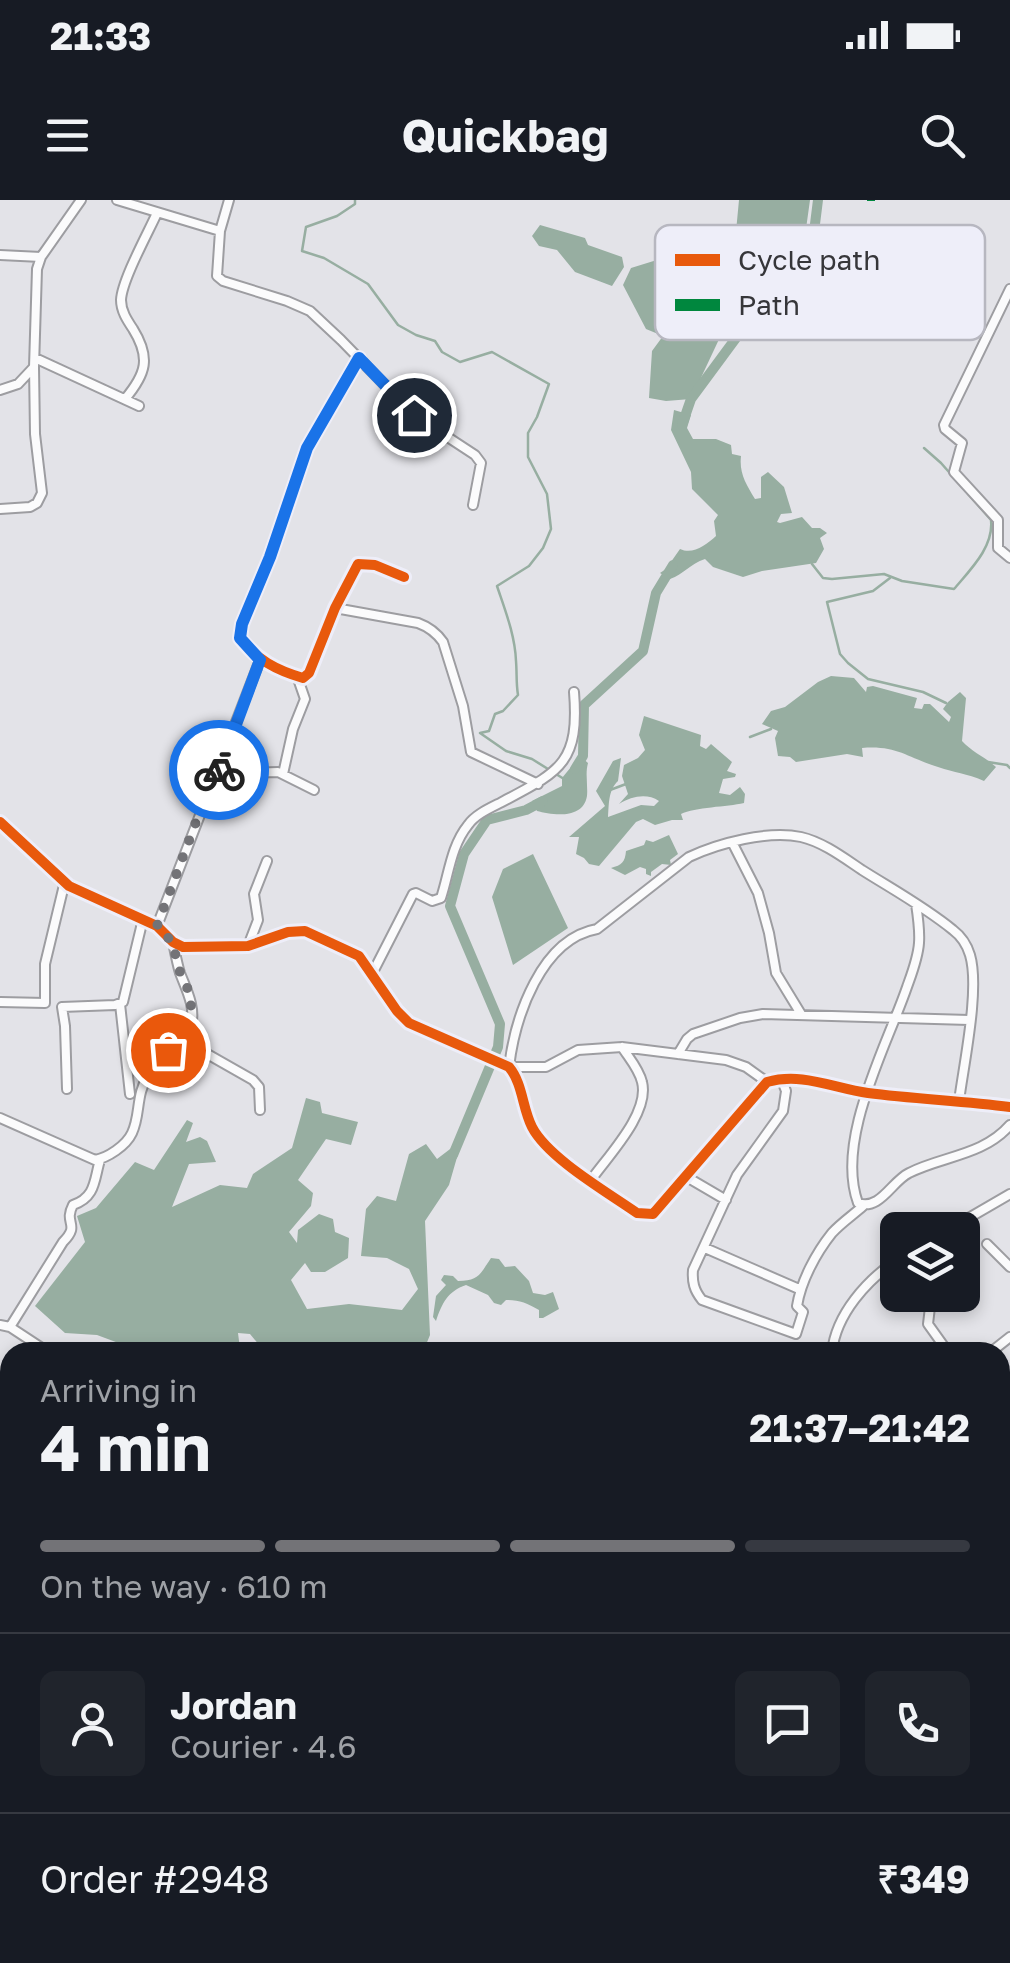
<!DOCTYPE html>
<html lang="en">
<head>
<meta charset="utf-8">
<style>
  :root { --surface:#171b24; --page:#20242c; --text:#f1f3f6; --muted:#9ea1a6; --line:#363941; --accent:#737377 }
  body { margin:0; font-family:"Golos Text",sans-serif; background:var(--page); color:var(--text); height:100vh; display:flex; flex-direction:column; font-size:38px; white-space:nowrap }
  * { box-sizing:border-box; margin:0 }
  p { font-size:32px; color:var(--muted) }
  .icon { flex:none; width:55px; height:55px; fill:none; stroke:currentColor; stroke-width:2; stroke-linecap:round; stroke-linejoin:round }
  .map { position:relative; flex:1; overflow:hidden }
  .details { position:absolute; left:0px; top:1142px; width:1010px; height:622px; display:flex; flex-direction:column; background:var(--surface); border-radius:30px 30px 0 0; box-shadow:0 5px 15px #0003 }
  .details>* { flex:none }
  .buttons { position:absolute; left:880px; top:1012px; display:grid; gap:20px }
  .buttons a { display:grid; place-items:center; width:100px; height:100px; border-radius:15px; background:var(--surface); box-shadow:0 5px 15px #0003; font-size:50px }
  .pin { position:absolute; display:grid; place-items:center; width:85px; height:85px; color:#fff; margin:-42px; border:5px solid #fff; border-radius:50%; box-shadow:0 2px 10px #0007 }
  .courier { position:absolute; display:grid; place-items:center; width:100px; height:100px; margin:-50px; border:8px solid #1a73e8; border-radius:50%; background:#fff; color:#222; box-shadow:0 2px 12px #0007 }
  .head em { font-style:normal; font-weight:700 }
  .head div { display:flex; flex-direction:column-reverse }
  .head { display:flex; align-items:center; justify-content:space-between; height:170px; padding:0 40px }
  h1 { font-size:65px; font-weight:700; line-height:75px }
  .bar { display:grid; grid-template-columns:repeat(4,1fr); gap:15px 10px; align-content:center; height:120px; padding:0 40px }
  .bar i { height:12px; border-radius:8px; background:var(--line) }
  .bar .selected { background:var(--accent) }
  .bar p { grid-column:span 4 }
  .line { display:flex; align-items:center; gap:25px; padding:0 40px; border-top:2px solid var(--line) }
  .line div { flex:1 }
  .round { display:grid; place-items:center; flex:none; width:105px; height:105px; border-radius:15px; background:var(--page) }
  .status { display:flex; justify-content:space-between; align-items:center; height:70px; padding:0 50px; background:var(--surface); direction:ltr }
  .status svg { height:28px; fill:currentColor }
  header { display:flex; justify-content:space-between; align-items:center; height:130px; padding:0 40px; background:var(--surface); font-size:45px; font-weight:700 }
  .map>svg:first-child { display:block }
  .water { fill:#97aea1 }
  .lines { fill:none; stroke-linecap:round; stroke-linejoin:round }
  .stream { stroke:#97aea1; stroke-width:2.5 }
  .canal { stroke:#97aea1; stroke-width:6 }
  .river { stroke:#97aea1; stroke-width:10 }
  .minor-casing { stroke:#9d9da1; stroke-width:12 }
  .major-casing { stroke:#9d9da1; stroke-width:14 }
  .minor { stroke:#fbfbfc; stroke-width:8 }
  .major { stroke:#fbfbfc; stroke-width:9 }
  .quiet { stroke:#00873e; stroke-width:8; stroke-dasharray:15 8; stroke-linecap:butt }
  .cycleway-casing { stroke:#eeeef9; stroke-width:16 }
  .cycleway { stroke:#e8590c; stroke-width:10 }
  .done { stroke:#737377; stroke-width:10; stroke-dasharray:0 18 }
  .route { stroke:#1a73e8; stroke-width:12 }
  .key { fill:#eeeef9; stroke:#b7b7c0; stroke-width:2.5 }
  .key-label { font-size:28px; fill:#36363a }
</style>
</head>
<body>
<div class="status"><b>21:33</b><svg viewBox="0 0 49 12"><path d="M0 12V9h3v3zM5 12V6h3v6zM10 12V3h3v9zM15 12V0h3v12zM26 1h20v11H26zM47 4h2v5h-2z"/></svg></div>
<header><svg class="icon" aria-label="menu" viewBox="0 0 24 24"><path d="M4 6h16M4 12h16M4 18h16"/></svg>Quickbag<svg class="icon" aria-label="search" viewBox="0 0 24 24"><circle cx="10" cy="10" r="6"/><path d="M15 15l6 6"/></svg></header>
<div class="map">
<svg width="1010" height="1763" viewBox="0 0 1010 1763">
  <rect width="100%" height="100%" fill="#e3e3e8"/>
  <!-- water -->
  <path class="water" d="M739 0H810L805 36 774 69 721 135 691 199 666 201 649 198 652 151 663 136 646 129 623 85 631 68 673 55 688 57 726 25 735 42Z
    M540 25 585 38 588 45 622 57 624 67 612 86 575 72 557 50 539 46 532 36Z
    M674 210 691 215 687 228 693 239H716L731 245 732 254 741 256C739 273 746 284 755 299L761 298V277L768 272 784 287 792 313 781 314 777 322 780 323 802 317 812 328H820L827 333 820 338 824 349 816 363 762 371 743 377 713 367 705 359C690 364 684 374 670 379L660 373 666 369 680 349C693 355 706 345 716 336L714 321 718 315 692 289 691 272 671 230Z
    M831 476 854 478 866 492 867 487 873 486 917 498 914 508 922 509 924 504H930L949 522 951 517 943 509 948 502 960 492 966 498 962 541C972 552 985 557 996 567L984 581C966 573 955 573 938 567 908 558 897 545 862 548L863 557 847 554 796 562 790 557 778 556 775 538 778 531 762 524 771 511 785 507 818 482Z
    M644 516 701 535 700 546 706 549 711 544 732 562 727 571 736 574 735 577 723 579 719 593 730 595 740 587 745 594 744 603C727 607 695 607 681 614L683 620H672L655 625 643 619 636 622 599 666 589 664 584 658 576 654 579 637H569L605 606 596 591 613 561 621 558 618 581C608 590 609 605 608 617L641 605 654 606 659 601C647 593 632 596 619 604L628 594 622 576 624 565 638 558 645 550 639 535Z
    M580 556 588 563C585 574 588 585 587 596 583 620 552 615 537 611L532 601 562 586V578Z
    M669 635 678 654 670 660 671 665 662 664 651 672V676L646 674V669L640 667 625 675 611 668C622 665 625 662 626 651L644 645 646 640 653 642Z
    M533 654 568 728 513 765 492 697 503 669Z
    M306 898 320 902 322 913 358 922 351 945 326 939 298 980 313 993 311 1006 289 1032 297 1043 298 1030 319 1014 333 1019 335 1032 349 1038 348 1058 325 1072H311L305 1063 291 1080 307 1109 349 1104 402 1110 418 1089 409 1069 387 1058 361 1056 366 1009 377 996 396 1001 409 954 426 944 437 959 462 940 449 985 425 1021 430 1135 423 1152H360L352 1148 311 1152H257L260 1146 250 1134 238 1133 240 1149 216 1146 209 1152H130L132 1148 97 1135 65 1133 35 1106 85 1042 77 1016 96 1008 135 962 154 970 187 920 193 923 186 942 200 937 207 941 216 962 189 964 172 1007 220 985 247 988 253 974 292 948Z
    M491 1058 499 1059 505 1067 515 1066 529 1081 533 1093 545 1095 553 1092 559 1109 543 1118H539V1110C527 1103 519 1100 506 1100L501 1105 494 1103 488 1095 466 1085C448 1091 442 1103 436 1121L433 1117 436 1096 446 1085 441 1080 444 1075 453 1076 458 1081C479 1081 480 1074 491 1058Z
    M10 1210V1321L0 1327V1220Z
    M10 1345V1522L0 1523V1352Z"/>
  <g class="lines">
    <!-- stream -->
    <path class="stream" d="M355 0V4L337 16 306 27 302 51 324 58 368 84 398 125 416 135 435 141 442 152 460 162 492 152 549 184 537 217 528 233V257L547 294 551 329 543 348 529 366 497 386C505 410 515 435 516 461 517 473 516 483 518 495L503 511 495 514 489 531 480 533 506 551 532 559 564 579
      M812 364 823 378 832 379 884 374 902 381 954 389C970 370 994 347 991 320L941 263 924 248
      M890 378 873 391 827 402 840 454 848 463 868 479 923 492 946 503
      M750 537 771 529
      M988 562 1007 565 1010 568
      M610 590 626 584
      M1001 1237 1010 1224
      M1000 1238 1010 1235
      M230 1763 236 1755"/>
    <!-- canal -->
    <path class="canal" d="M872 1755 879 1763"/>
    <!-- river -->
    <path class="river" d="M682 225 691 199 753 115 813 40 818 0
      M575 569 583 556 584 505 643 451 656 393 673 365
      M453 955 498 847 500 824 450 706 464 654 487 620 526 610 543 601"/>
    <!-- minor casing -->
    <g class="minor-casing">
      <path id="minor" d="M117 0 220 31
        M229 0 220 31 217 76 223 81 287 101 310 111 341 140 414 215 475 255 481 263 473 305
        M0 55 41 57
        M1010 89 944 225 945 229 962 243 954 272 998 320V348L1010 358
        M35 158 139 206
        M359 158 307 248 270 357 242 424 240 438C257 460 276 470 303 478L309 473 335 408 358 364 375 365 404 377
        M0 190 18 184 34 167 37 69 41 57 81 0
        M125 199C146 174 151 158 133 129 127 120 121 111 121 100 122 80 148 33 157 13
        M0 309 30 307 37 303 42 293 35 234 34 167
        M335 408 418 423C429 427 436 432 443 442L463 506 471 552 538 584
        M221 565 247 573 278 572 314 590
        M283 574 293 529 305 499 297 476
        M0 622 69 686 157 726 173 742 183 747 248 746 288 732 305 731 359 756 397 811 409 823 509 867C523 884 522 907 532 927 548 958 607 992 637 1013L653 1014 767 882C802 872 833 888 868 893 915 899 963 901 1010 907
        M732 642 758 693 769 733 776 773 801 814
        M916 704C918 717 920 730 919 743 918 758 912 773 907 787 886 848 835 940 858 1003 880 1011 892 981 909 973 942 956 983 956 1010 925
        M157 726 260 460
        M248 746 258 720 254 694 267 661
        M371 776 413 694 416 693 432 701 441 698C449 674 451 646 468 625 475 615 488 609 500 603 558 572 580 565 574 492
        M0 802 45 803V764L65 681
        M120 804 130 894
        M186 835 202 851 253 880 259 887 260 910
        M678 854 687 839 693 834 740 818 763 814 969 820
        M781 878 786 891 783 911 737 975 693 1070C692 1082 694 1090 702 1100L796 1134 803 1112 797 1106C801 1081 816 1053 832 1033 841 1023 853 1015 863 1006
        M767 882 746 867 726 860 622 847 578 850 546 867H509C515 817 541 739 597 729L689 657C719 643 768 630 801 637 823 642 844 658 862 670 892 689 925 707 953 730 961 736 967 745 970 755 980 789 964 863 959 901
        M67 889 65 826 62 807 115 805 123 802 143 719
        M0 918 95 960C107 958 126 946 132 933 141 914 135 896 149 873 158 859 188 836 191 826 196 807 186 789 180 773 177 763 175 752 173 742
        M685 976 726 1000
        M591 980C608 956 650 913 642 882 639 869 629 858 622 847
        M948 1030 1010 994
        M987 1044 1010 1067
        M705 1048 799 1089
        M917 1095 930 1107 928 1124 948 1152
        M0 1125 10 1127 48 1152
        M10 1127 63 1042C81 1024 63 1024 73 1005 96 997 94 980 100 960
        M432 1152V1151
        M832 1152C836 1114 867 1080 898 1059
        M991 1152 1010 1137
        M0 1185 10 1183
        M0 1343 10 1337
        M1000 1543H1010
        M1000 1726 1010 1730
        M38 1755V1763
        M381 1755V1763
        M673 1755 674 1763
        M724 1755 726 1763
        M919 1755 921 1763
        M486 1763 511 1758 516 1755
        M833 1763 863 1755"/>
    </g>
    <!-- major casing -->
    <g class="major-casing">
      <path id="major" d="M1000 1325 1010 1318
        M103 1763 131 1755"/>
    </g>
    <!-- minor -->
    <use href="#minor" class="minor"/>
    <!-- major -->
    <use href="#major" class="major"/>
    <!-- quiet -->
    <path class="quiet" d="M871 0V1
      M381 1755V1763"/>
    <!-- cycleway casing -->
    <g class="cycleway-casing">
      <path id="cycleway" d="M359 158 307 248 270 357 242 424 240 438C257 460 276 470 303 478L309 473 335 408 358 364 375 365 404 377
        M0 622 69 686 157 726 173 742 183 747 248 746 288 732 305 731 359 756 397 811 409 823 509 867C523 884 522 907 532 927 548 958 607 992 637 1013L653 1014 767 882C802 872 833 888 868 893 915 899 963 901 1010 907"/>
    </g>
    <!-- cycleway -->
    <use href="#cycleway" class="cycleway"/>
  </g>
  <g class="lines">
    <!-- done -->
    <path class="done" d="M168 850 186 835 190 828 191 806 189 792 180 772 172 742 157 726 196 622 219 570"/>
    <!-- route -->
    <path class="route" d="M219 570 260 460 240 438 242 424 270 357 307 248 359 158 414 215"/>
  </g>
  <!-- legend -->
  <rect x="655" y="25" width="330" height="115" rx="15" class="key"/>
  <rect x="675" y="54" width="45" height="12" fill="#e8590c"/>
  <rect x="675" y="99" width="45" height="12" fill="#00873e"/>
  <g class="key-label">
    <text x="738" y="70">Cycle path</text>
    <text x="738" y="115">Path</text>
  </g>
</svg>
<div class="buttons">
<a><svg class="icon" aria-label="layers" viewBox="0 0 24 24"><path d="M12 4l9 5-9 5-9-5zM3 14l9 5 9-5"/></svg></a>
</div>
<div class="pin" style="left:168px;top:850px;background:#ea580c"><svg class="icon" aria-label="bag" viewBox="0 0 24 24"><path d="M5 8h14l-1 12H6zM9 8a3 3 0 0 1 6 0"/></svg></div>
<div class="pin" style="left:414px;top:215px;background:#1f2937"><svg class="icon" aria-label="home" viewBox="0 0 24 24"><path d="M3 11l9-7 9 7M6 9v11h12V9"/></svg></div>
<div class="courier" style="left:219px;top:570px"><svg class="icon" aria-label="bike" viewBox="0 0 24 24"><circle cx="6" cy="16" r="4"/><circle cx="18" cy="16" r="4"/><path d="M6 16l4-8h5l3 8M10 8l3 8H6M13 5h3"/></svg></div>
<section class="details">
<div class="head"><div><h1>4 min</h1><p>Arriving in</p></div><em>21:37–21:42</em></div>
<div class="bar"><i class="selected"></i><i class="selected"></i><i class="selected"></i><i></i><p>On the way · 610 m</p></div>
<div class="line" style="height:180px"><a class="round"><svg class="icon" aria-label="person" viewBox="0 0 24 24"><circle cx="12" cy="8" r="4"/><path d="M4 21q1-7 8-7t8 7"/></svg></a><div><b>Jordan</b><p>Courier · 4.6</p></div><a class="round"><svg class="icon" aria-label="chat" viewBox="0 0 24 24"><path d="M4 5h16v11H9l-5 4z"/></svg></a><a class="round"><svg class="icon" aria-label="phone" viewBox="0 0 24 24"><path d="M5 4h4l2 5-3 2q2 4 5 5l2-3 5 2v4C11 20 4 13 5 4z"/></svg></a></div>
<div class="line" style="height:130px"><div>Order #2948</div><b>₹349</b></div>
</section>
</div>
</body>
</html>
